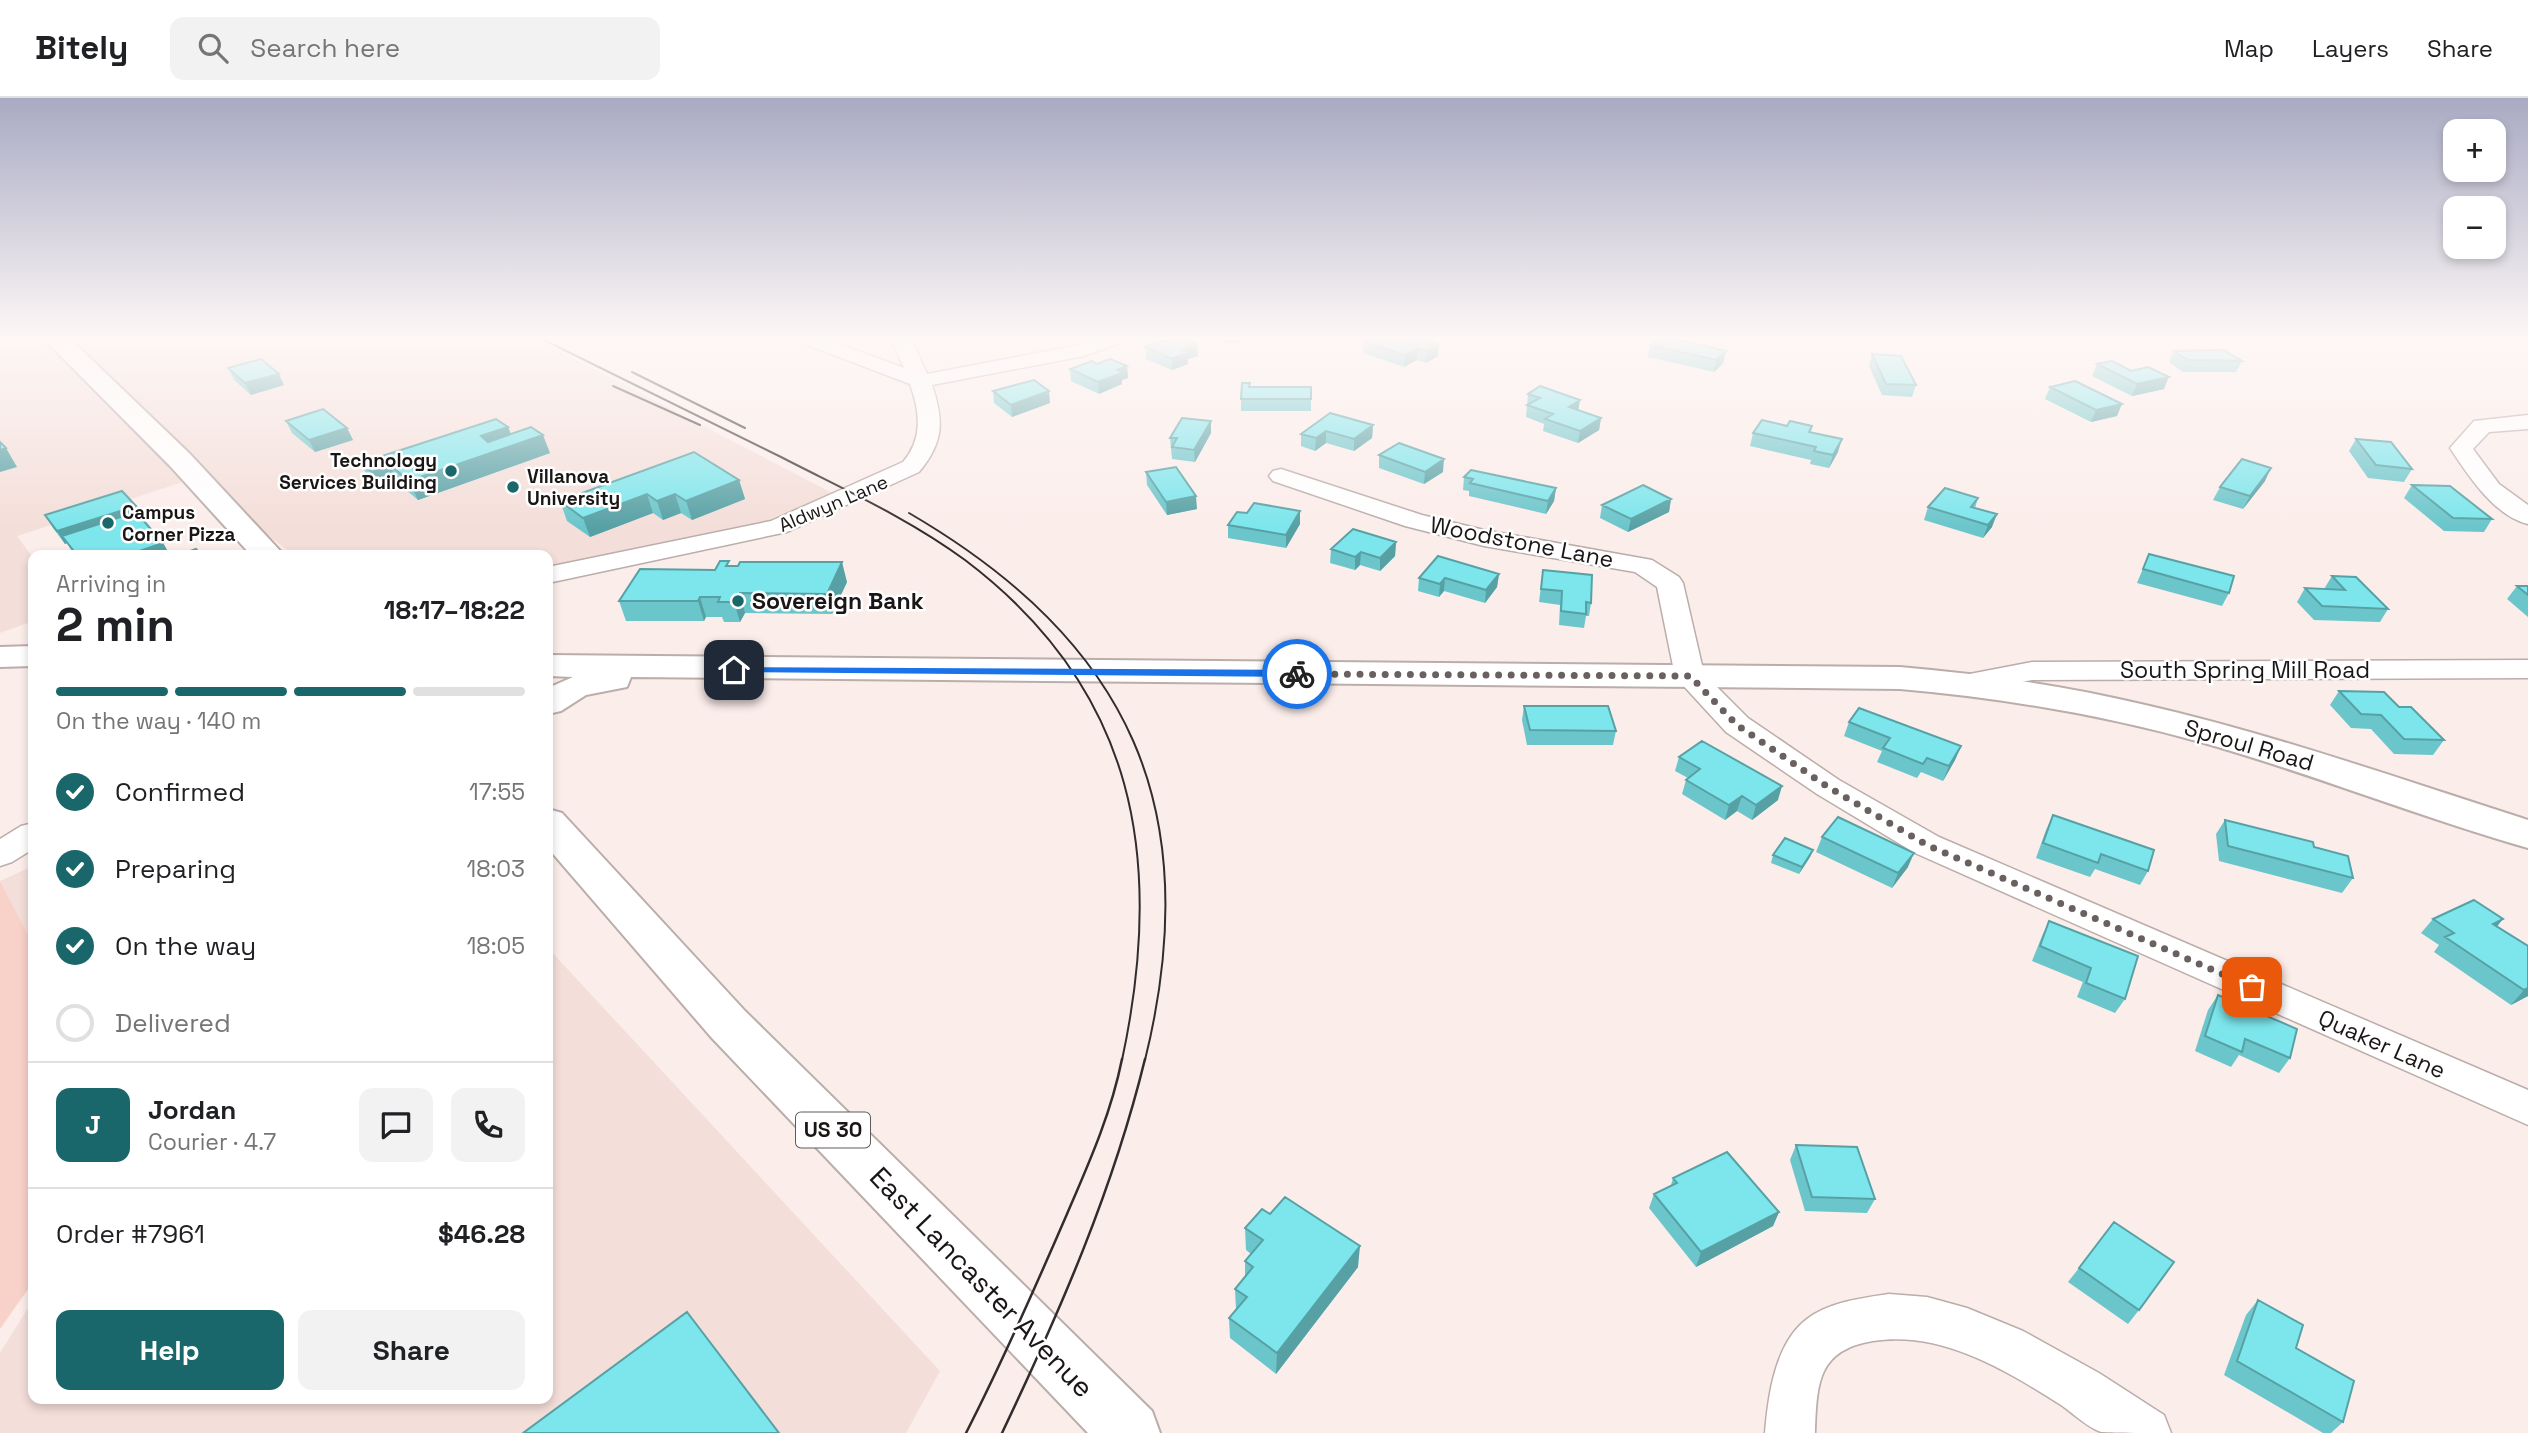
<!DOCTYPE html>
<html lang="en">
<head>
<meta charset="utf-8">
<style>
  :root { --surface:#fff; --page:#f2f2f2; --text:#202124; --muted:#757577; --line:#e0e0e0; --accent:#1a676b }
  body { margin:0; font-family:"Space Grotesk",sans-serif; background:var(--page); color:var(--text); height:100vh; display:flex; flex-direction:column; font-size:26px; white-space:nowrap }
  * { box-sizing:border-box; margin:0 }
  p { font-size:23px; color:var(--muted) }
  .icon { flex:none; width:38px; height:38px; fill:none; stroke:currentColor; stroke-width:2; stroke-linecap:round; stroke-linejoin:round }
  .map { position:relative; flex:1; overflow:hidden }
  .sheet { position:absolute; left:28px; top:452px; width:525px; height:854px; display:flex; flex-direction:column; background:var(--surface); border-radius:14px; box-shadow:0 4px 10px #0003 }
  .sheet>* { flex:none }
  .fabs { position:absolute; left:2443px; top:21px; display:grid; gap:14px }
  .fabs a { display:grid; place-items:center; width:63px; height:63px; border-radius:14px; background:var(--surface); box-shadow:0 4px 10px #0003; font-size:35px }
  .pin { position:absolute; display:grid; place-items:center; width:60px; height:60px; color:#fff; margin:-30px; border-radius:14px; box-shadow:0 4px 10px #0006 }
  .courier { position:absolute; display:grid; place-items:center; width:70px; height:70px; margin:-35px; border:5px solid #1a73e8; border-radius:50%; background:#fff; color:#222; box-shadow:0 2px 9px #0007 }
  .head em { font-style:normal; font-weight:600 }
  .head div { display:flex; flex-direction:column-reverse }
  .head { display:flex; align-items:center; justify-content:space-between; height:119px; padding:0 28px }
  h1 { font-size:46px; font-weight:600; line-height:52px }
  .bar { display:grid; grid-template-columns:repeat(4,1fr); gap:10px 7px; align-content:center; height:84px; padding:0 28px }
  .bar i { height:9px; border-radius:5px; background:var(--line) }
  .bar .current { background:var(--accent) }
  .bar p { grid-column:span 4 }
  .line { display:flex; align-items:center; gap:18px; padding:0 28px; border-top:2px solid var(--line) }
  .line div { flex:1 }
  .round { display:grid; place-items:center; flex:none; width:74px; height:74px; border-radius:14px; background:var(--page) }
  ol { padding:0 28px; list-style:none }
  li { display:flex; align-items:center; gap:21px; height:77px }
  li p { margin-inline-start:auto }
  li .icon { padding:7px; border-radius:50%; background:var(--accent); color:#fff; stroke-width:4 }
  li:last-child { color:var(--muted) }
  li i { width:38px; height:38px; border:4px solid var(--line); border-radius:50% }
  .button { display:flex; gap:14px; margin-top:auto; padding:14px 28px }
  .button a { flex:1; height:80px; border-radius:14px; background:var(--accent); color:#fff; font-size:28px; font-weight:600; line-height:80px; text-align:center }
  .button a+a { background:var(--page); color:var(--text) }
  header { display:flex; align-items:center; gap:42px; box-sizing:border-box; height:98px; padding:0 35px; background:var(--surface); border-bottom:2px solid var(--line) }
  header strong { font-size:33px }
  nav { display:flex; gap:38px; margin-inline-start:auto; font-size:24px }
  .search { width:490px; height:63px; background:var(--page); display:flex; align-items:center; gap:18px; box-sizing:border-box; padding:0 24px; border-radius:14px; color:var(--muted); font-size:26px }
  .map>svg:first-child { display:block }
  .built { fill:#f4ded9 }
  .green { fill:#f8d1c9 }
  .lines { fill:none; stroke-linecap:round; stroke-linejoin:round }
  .minor-casing { stroke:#baadaa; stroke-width:3 }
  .major-casing { stroke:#baadaa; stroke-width:4 }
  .highway-casing { stroke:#baadaa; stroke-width:4 }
  .minor { fill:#fff; fill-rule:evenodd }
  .major { fill:#fff; fill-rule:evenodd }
  .highway { fill:#fff; fill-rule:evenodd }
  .tram-far1 { stroke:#322d2c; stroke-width:2 }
  .tram { stroke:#322d2c; stroke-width:2.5 }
  .wall { fill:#6bc6cb }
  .shaded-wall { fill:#57a1a5 }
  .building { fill:#7ce6ec; stroke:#57a1a5; stroke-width:2 }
  .route { fill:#1a73e8 }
  .done { stroke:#696160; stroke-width:7; stroke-dasharray:0 12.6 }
  .poi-dot { fill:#1a676b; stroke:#fefefe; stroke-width:2.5 }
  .labels { text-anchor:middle; stroke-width:5; stroke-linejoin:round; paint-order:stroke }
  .far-poi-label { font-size:19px; font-weight:bold; fill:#1a1615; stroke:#fefefe; text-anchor:start }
  .far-street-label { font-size:19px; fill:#1a1615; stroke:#fefefe }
  .shield { fill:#fefefe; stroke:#5e5c5b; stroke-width:2 }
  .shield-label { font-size:21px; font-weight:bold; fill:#1a1615 }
  .street-label { font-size:23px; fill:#1a1615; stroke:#fefefe }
  .poi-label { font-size:23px; font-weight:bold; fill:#1a1615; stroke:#fefefe; text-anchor:start }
  .near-street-label { font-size:28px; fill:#1a1615; stroke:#fefefe }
</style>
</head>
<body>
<header>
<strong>Bitely</strong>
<div class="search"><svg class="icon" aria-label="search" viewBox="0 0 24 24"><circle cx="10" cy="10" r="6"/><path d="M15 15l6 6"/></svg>Search here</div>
<nav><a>Map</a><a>Layers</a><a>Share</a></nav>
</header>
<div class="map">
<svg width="2528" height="1335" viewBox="0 0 2528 1335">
  <rect width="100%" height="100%" fill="#fbedea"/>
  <!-- built -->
  <path class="built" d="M0 242H538L838 398 782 422 725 437 548 471V457H294L232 411 195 380 17 438 33 460V523L0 535Z
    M33 768V846L0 783Z
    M548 850 940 1273 906 1335H0V1255L33 1202V1300H548Z"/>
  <!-- green -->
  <path class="green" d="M0 783 33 846V1184L0 1231Z"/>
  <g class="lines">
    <!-- minor casing -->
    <g class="minor-casing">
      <path id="minor" d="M802 242H829L904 270 892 242H912L927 276 1079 247 1093 242H1121L1118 246 1084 258 932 287C944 323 944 344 919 374L787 434 548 485V469L771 423 903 364C923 341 920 314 910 286L805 246Z
        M1688 242H1710L1715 247 1712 251C1702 254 1694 251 1688 242Z
        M2528 317V331L2489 334 2473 351 2499 386 2528 407V426C2494 418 2468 377 2450 350L2474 323Z
        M1281 371 1422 417 1484 432 1652 462 1679 479 1683 485 1704 576 1748 620 1839 682 1939 739 2528 992V1027L1915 755 1817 696 1726 634 1680 584 1675 578 1657 489 1635 474 1484 448 1405 428 1273 383 1269 378 1273 373Z
        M2528 562V580L2032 582 1964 594 1954 591 1949 585 1954 579 2032 564Z
        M33 725V751L12 764 0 768V741L21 728Z
        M1889 1196 1927 1199 1967 1210 2023 1233 2099 1275 2164 1317 2171 1335C2156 1335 2113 1335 2101 1334 2087 1329 2074 1316 2061 1307 2006 1272 1941 1232 1873 1243 1817 1252 1817 1286 1815 1335H1765C1768 1298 1775 1245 1807 1221 1829 1204 1862 1200 1889 1196Z"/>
    </g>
    <!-- major casing -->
    <g class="major-casing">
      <path id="major" d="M33 548V568L0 569V549Z
        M548 557 1900 569C1981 576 2062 587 2141 606 2273 636 2400 681 2528 722V750C2419 719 2313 676 2204 645 2104 617 2003 600 1900 591L631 579 627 589 586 597 561 613 548 616V590L573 579 548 578Z"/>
    </g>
    <!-- highway casing -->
    <g class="highway-casing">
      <path id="highway" d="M45 242H71L190 356 284 457H251L170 368Z
        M548 711 562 715 745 913 1152 1313 1160 1335H1088L711 939 548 750Z"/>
    </g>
    <!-- minor -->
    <use href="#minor" class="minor"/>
    <!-- major -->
    <use href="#major" class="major"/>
    <!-- highway -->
    <use href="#highway" class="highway"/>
    <!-- tram-far1 -->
    <path class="tram-far1" d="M544 242C623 281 702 320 781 359 843 391 908 420 965 462 1137 592 1165 762 1122 962
      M632 274 745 330
      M613 288 700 327
      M909 415C1130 544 1207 711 1145 962"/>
    <!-- tram -->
    <path class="tram" d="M966 1335C1003 1263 1035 1190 1067 1116 1089 1065 1111 1016 1122 961
      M1002 1335C1060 1213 1113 1092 1145 961"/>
  </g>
  <!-- wall -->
  <path class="wall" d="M1218 242H1242L1234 247Z
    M1424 242 1438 258 1426 265 1417 262 1404 269 1363 255V244Z
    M1650 247 1726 253 1723 265 1714 274 1648 259Z
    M1146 249 1198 258 1188 261V266L1172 272 1146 261Z
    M2174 253 2242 263 2236 274H2183L2169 264Z
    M1872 256 1916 287 1912 299 1882 297 1869 268Z
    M1097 266 1127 268 1128 280 1122 282V286L1099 296 1071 283 1070 271Z
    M2097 266 2164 291 2132 298 2092 278Z
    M228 270 284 287 251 297 234 282Z
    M1249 289 1311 301V313H1241V301Z
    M2050 289 2117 318 2091 324 2045 301Z
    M993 293 1050 305 1012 319 994 305Z
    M1528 296 1601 320 1599 332 1578 345 1543 333 1544 326 1526 319Z
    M286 323 347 330 353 342 315 354 292 335Z
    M1373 327 1372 340 1354 353 1326 345 1315 353 1301 348V336Z
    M1787 328H1812L1811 334 1838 354 1829 370 1810 366 1811 362 1750 348 1753 335Z
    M508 329 511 336 550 355 418 402 399 386 380 392 370 384 361 365Z
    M1211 335 1195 364 1172 361 1170 340Z
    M2356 341 2412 371 2404 384 2368 380 2349 353Z
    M1379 357 1443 374 1424 386 1379 370Z
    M1146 374 1197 411 1167 417 1147 387Z
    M1464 379 1556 390 1554 403 1546 416 1469 398V393L1463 392Z
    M739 382 745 401 692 422 681 415 663 422 653 415 590 439 567 423 560 403Z
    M2265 383 2243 411 2213 402 2220 389Z
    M2412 387 2492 421 2484 434 2444 433 2404 400Z
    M1978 400 1975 410 1992 429 1983 440 1924 422 1928 409Z
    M1671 401 1669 414 1628 434 1600 420 1602 407Z
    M1300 413V426L1286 450 1228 440V427L1247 415Z
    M45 417 143 421H142L163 445 170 457H74L67 445 65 446 53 430Z
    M1396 444 1395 458 1380 473 1360 467 1355 472 1330 465 1331 451Z
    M2149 456 2229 495 2222 508 2137 485Z
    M730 468 847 484 832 516 745 515 740 524H724L722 519H706L704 523H626L619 503Z
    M1543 472 1591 505 1589 518H1586L1584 530 1559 527 1560 507 1539 504Z
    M1499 476 1497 489 1485 505 1444 493 1439 499 1418 493 1419 480Z
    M2332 478 2388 511 2380 524 2314 522 2297 504 2305 490 2324 491Z
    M2517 488H2528V519L2507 501Z
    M2339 593 2399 609 2444 642 2433 657 2394 656 2371 631 2351 630 2330 607Z
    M1524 608 1616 633 1613 647H1527L1522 622Z
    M1849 624 1961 648 1955 662 1943 683 1921 674 1917 680 1877 664 1882 653 1844 638Z
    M1679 659 1778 702 1752 722 1737 713 1725 722 1682 696 1686 682 1688 680 1675 673Z
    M2053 717 2148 773 2140 787 2095 771 2090 779 2036 760 2046 732Z
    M2225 722 2314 749 2353 780 2342 795 2219 763 2216 736Z
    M1822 739 1908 769 1892 790 1816 754Z
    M1813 752 1810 759 1799 776 1771 765 1773 757Z
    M2433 821 2497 828 2528 848V898L2511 907 2434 854 2439 847 2421 835Z
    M2049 823 2125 901 2115 915 2077 899 2083 884 2032 863 2042 838Z
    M2218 897 2290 960 2279 975 2239 957 2231 969 2195 953 2208 912Z
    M1796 1047 1875 1101 1867 1115 1805 1113 1790 1062Z
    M1673 1080 1779 1114 1773 1128 1696 1169 1649 1110 1654 1096 1671 1087Z
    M1245 1130 1358 1169 1276 1276 1230 1240 1229 1220 1236 1212 1235 1191 1245 1178V1163L1251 1156 1246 1152Z
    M2079 1170 2139 1212 2128 1226 2068 1184Z
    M2258 1202 2296 1250 2343 1324 2331 1335H2323L2224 1277 2246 1217Z"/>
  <!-- shaded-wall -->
  <path class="shaded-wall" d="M1233 242H1242L1234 247Z
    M1197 246 1198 258 1188 261V266L1172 272V261L1182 252Z
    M1439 247 1438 258 1426 265 1427 253Z
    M1418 250 1417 262 1404 269 1405 257Z
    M1726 253 1723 265 1714 274 1716 262Z
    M1127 268 1128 280 1122 282V286L1099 296 1098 284 1117 272Z
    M279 276 284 287 251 297 245 285Z
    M2169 279 2164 291 2132 298 2137 286Z
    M1049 293 1050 305 1012 319 1011 307Z
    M1580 302 1578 314 1569 309Z
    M2122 306 2117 318 2091 324 2096 312Z
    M1601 320 1599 332 1578 345 1580 333Z
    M1211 323V335L1195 364 1194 352Z
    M1373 327 1372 340 1354 353V341Z
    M508 329 515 347 543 337 550 355 418 402 409 383 481 338Z
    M347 330 353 342 315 354 309 342Z
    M1326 333V345L1315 353 1316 340Z
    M1842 341 1838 354 1829 370 1833 357Z
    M6 350 17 369 0 374V352Z
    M1444 361 1443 374 1424 386 1425 374Z
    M390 367 399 386 380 392 372 374Z
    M2271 370 2265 383 2243 411 2250 398Z
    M739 382 745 401 692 422 686 403Z
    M1556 390 1554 403 1546 416 1548 403Z
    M647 396 653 415 590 439 583 420Z
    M675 396 681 415 663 422 657 403Z
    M1196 398 1197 411 1167 417 1166 404Z
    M1671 401 1669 414 1628 434 1631 421Z
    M136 408 143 421 68 445 62 438 67 445 65 446 57 433Z
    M1300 413V426L1286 450V437Z
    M1997 416 1992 429 1983 440 1988 427Z
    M1396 444 1395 458 1380 473V460Z
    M163 445 170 457H128Z
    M1361 454 1360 467 1355 472V459Z
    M842 464 847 484 832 516 827 496Z
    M1499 476 1497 489 1485 505 1486 492Z
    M1445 480 1444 493 1439 499 1440 486Z
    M740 495 745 515 740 524 734 504Z
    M700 499 706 519 704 523 698 503Z
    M1961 648 1955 662 1943 683 1949 668Z
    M1782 688 1778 702 1752 722 1756 707Z
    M1742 698 1737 713 1725 722 1729 707Z
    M1813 752 1810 759 1799 776 1802 769Z
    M1914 755 1908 769 1892 790 1898 775Z
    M2503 821 2491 836 2493 826Z
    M2528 890V898L2511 907 2524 892Z
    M1779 1114 1773 1128 1696 1169 1701 1154Z
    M1360 1148 1358 1169 1276 1276 1277 1255Z"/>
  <!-- building -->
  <path class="building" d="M1164 242 1169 245 1177 242H1187L1197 246 1182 252 1188 254 1172 261 1146 249Z
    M1367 242H1424L1439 247 1427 253 1418 250 1405 257 1363 244Z
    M1657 242H1680L1726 253 1716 262 1650 247Z
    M2224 252 2242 263 2188 262 2174 253Z
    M1872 256 1901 258 1916 287 1886 286Z
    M261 261 279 276 245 285 228 270Z
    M1110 261 1127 268 1117 272 1122 275 1098 284 1070 271 1092 263 1097 266Z
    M2112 263 2131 273 2148 269 2169 279 2137 286 2097 266Z
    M1034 282 1049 293 1011 307 993 293Z
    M2075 283 2122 306 2096 312 2050 289Z
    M1242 285H1250L1249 289H1311V301H1241Z
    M1540 288 1580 302 1569 309 1601 320 1580 333 1545 321 1553 316 1527 307 1540 300 1528 296Z
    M323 311 347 330 309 342 286 323Z
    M1330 315 1373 327 1354 341 1326 333 1316 340 1301 336Z
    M1182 320 1211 323 1194 352 1172 349 1177 340H1170Z
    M496 321 508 329 481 338 488 344 531 329 543 337 409 383 390 367 372 374 361 365Z
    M1762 322 1787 328 1790 323 1812 328 1809 334 1842 341 1833 357 1814 353 1816 349 1753 335Z
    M2356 341 2391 344 2412 371 2376 367Z
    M0 344 6 350 0 352Z
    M1399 345 1444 361 1425 374 1379 357Z
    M694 354 739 382 686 403 675 396 657 403 647 396 583 420 560 403Z
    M2242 361 2271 370 2250 398 2220 389Z
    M1176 369 1196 398 1166 404 1146 374Z
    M1471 372 1556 390 1548 403 1470 385 1473 381 1464 379Z
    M1643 387 1671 401 1631 421 1602 407Z
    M2412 387 2450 388 2492 421 2453 420Z
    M1945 390 1978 400 1971 409 1997 416 1988 427 1928 409Z
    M122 393 136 408 57 433 45 417Z
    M1254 405 1300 413 1286 437 1228 427 1237 414 1247 415Z
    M136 414 163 445 128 457H77L62 438Z
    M1353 431 1396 444 1380 460 1361 454 1355 459 1331 451Z
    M196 451 201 457H179Z
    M2149 456 2234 478 2229 495 2143 471Z
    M1438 458 1499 476 1486 492 1445 480 1440 486 1419 480Z
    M720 463H729L726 468H738L740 464H842L827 496 740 495 734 504H718L720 499H700L698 503H619L640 471 715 472Z
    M1543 472 1592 477 1591 505 1586 504V516L1561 513 1562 493 1541 491Z
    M2332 478 2356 479 2388 511 2322 508 2305 490 2345 492Z
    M2517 488H2528V497Z
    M2339 593 2384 594 2399 609H2411L2444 642 2404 641 2381 617 2361 616Z
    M1524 608H1608L1616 633 1530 632Z
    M1859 610 1961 648 1949 668 1927 660 1923 666 1883 650 1890 640 1849 624Z
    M1702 643 1782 688 1756 707 1742 698 1729 707 1686 682 1700 671 1679 659Z
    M2053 717 2154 752 2148 773 2101 756 2098 765 2043 745Z
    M1838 719 1914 755 1898 775 1822 739Z
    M2225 722 2313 744 2314 749 2348 758 2353 780 2228 748Z
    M1785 740 1813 752 1802 769 1773 757Z
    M2474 802 2503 821 2493 826 2528 848V890L2524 892 2445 839 2454 835 2433 821Z
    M2049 823 2138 858 2125 901 2086 885 2091 870 2040 848Z
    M2218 897 2297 931 2290 960 2245 941 2242 954 2205 938Z
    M1796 1047 1857 1049 1875 1101 1812 1099Z
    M1727 1054 1779 1114 1701 1154 1654 1096 1677 1085 1673 1080Z
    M1285 1099 1360 1148 1277 1255 1229 1220 1247 1199 1235 1191 1253 1169 1245 1163 1263 1142 1245 1130 1262 1111 1270 1116Z
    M2114 1124 2174 1164 2139 1212 2079 1170Z
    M2258 1202 2303 1227 2296 1250 2354 1283 2343 1324 2237 1263Z
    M687 1214 779 1335H523Z"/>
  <!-- sky -->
  <linearGradient id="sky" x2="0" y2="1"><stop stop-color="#a9aac3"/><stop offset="0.56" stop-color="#fdf7f6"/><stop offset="1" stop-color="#fdf7f6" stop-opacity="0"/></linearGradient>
  <rect width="2528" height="429" fill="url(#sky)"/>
  <!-- route -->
  <path class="route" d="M734 569 1297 572 1302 576 1297 579 730 574V570Z"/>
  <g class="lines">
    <!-- done -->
    <path class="done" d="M1297 576 1690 578 1737 627 1828 689 1927 747 2252 889"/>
  </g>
  <!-- markers -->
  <g class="poi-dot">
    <circle cx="451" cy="373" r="7"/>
    <circle cx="513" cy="389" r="7"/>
    <circle cx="108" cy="425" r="7"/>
    <circle cx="738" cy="503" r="7"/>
  </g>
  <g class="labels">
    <!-- far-poi labels -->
    <g class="far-poi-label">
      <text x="437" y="369" text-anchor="end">Technology<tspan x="437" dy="22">Services Building</tspan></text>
      <text x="527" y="385">Villanova<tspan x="527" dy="22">University</tspan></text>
      <text x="122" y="421">Campus<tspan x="122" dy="22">Corner Pizza</tspan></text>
    </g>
    <!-- far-street labels -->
    <g class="far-street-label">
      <text transform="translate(833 405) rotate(-23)" y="7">Aldwyn Lane</text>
    </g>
    <!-- shield labels -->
    <rect class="shield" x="796" y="1014.5" width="74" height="35" rx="5"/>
    <g class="shield-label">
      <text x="833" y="1039">US 30</text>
    </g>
    <!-- street labels -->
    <g class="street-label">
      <text transform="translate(1522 444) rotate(11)" y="8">Woodstone Lane</text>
      <text x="2245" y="580">South Spring Mill Road</text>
      <text transform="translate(2249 647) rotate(16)" y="8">Sproul Road</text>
      <text transform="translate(2382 946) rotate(24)" y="8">Quaker Lane</text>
    </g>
    <!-- poi labels -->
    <g class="poi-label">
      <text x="752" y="511">Sovereign Bank</text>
    </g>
    <!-- near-street labels -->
    <g class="near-street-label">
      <text transform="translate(982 1184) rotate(46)" y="10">East Lancaster Avenue</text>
    </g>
  </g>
</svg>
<div class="fabs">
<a>+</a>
<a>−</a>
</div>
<div class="pin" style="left:2252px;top:889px;background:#ea580c"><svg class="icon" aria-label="bag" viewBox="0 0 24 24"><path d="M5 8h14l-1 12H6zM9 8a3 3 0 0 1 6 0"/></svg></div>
<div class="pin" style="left:734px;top:572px;background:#1f2937"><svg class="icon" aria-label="home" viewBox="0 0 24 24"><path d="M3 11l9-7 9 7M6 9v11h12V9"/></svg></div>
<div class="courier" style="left:1297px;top:576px"><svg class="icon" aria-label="bike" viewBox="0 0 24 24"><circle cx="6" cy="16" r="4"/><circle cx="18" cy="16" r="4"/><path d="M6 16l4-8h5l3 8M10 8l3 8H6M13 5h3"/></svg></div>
<section class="sheet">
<div class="head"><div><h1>2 min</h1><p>Arriving in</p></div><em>18:17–18:22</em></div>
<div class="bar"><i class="current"></i><i class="current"></i><i class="current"></i><i></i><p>On the way · 140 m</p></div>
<ol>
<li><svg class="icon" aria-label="check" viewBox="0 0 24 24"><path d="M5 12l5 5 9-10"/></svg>Confirmed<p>17:55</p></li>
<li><svg class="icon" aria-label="check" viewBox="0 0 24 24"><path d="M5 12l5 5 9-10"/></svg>Preparing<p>18:03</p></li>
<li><svg class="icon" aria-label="check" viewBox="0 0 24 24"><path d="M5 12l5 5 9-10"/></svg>On the way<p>18:05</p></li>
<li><i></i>Delivered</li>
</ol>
<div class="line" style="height:126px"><b class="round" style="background:var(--accent);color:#fff">J</b><div><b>Jordan</b><p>Courier · 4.7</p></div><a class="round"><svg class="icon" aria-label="chat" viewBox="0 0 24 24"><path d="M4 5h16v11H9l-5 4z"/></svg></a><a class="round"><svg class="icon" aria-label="phone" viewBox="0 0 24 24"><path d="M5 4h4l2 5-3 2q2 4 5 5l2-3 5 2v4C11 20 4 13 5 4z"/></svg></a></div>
<div class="line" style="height:91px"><div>Order #7961</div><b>$46.28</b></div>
<div class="button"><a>Help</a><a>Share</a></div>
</section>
</div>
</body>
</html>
